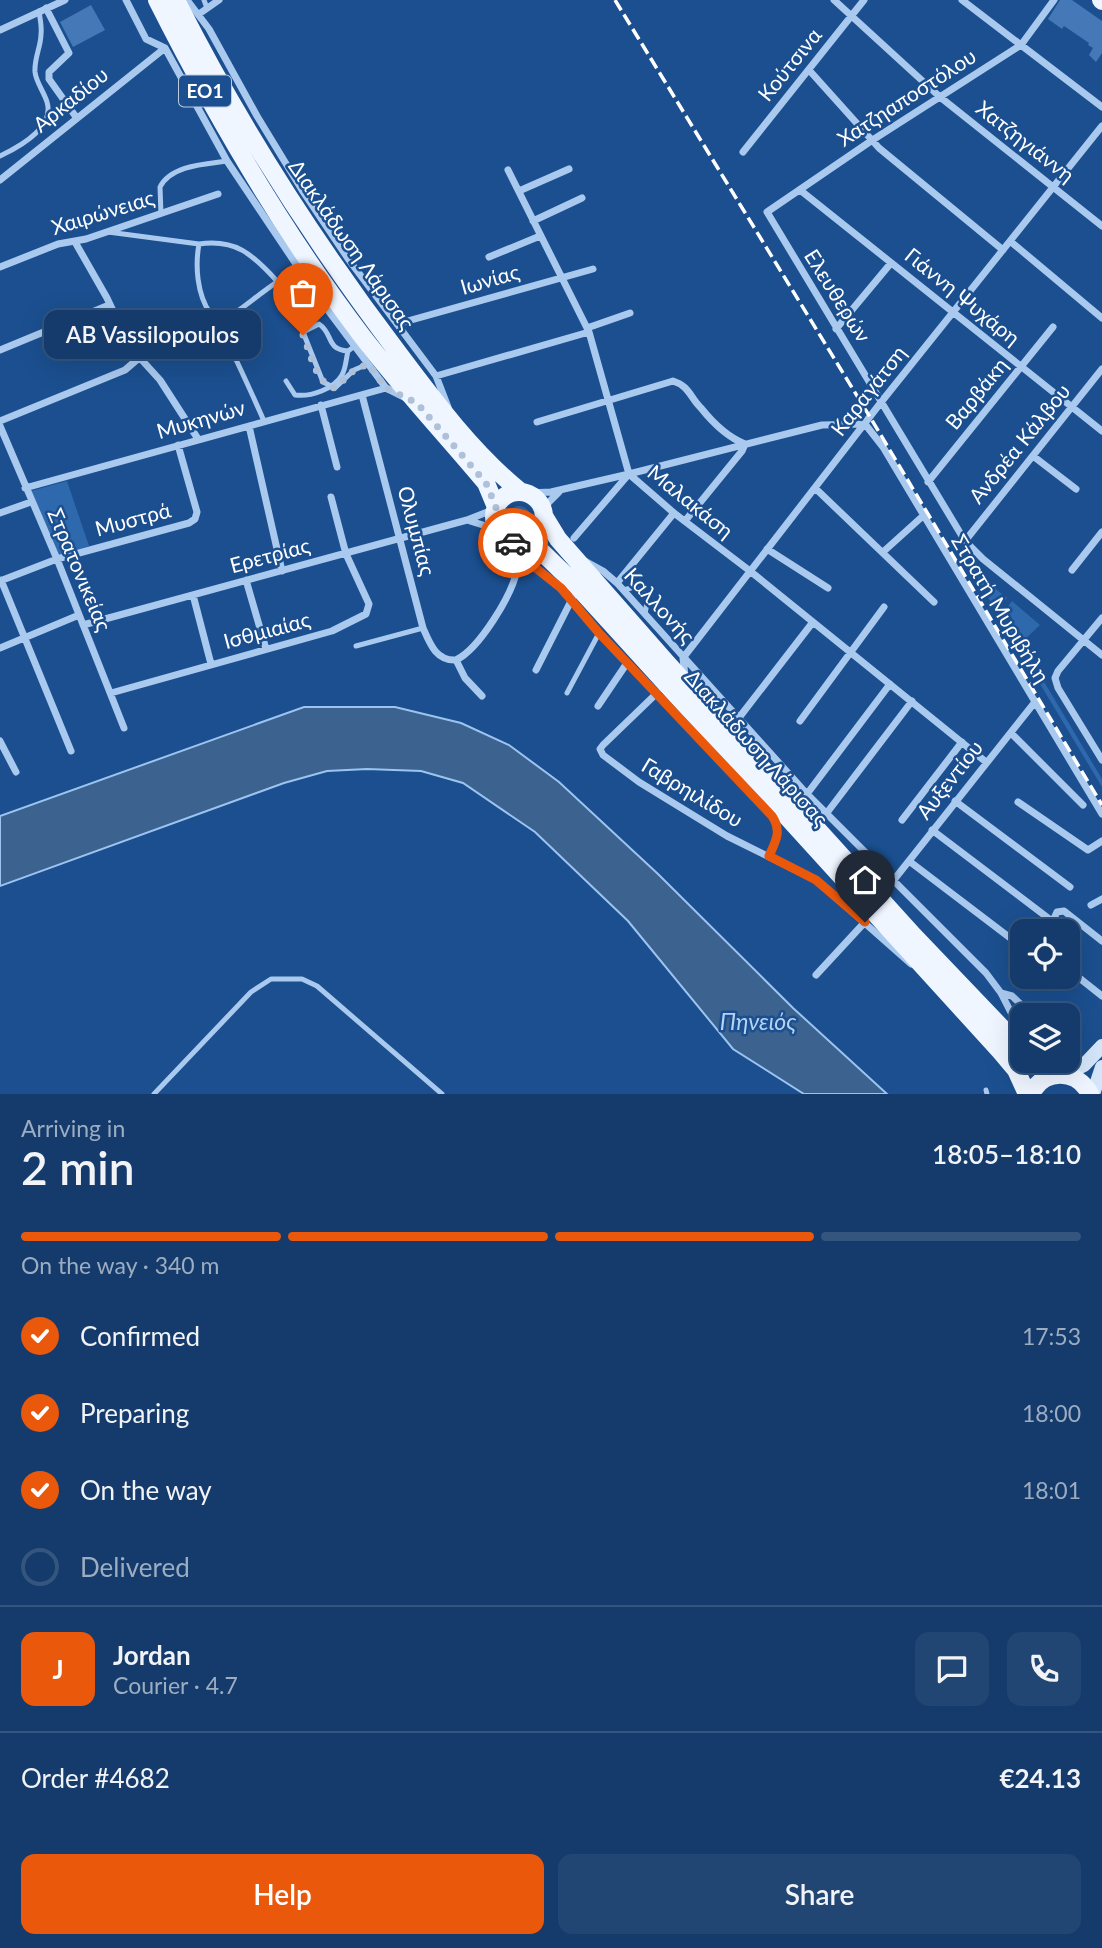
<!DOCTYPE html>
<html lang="en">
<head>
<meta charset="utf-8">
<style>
  :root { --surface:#143b6b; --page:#214673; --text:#f1f3f6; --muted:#9dadc1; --line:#33557e; --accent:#ea580c }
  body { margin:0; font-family:Lato,sans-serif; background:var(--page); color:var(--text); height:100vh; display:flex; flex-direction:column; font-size:26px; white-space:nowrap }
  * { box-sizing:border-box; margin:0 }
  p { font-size:23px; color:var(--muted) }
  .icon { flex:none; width:38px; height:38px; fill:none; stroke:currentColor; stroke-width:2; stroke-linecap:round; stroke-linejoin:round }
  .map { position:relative; height:1094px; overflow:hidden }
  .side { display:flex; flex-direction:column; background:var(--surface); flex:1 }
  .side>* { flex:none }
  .controls { position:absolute; left:1010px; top:919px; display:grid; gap:14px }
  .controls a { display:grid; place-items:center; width:70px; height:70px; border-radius:14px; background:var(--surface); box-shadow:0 7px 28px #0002,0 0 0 2px var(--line); font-size:35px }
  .pin { position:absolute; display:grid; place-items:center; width:60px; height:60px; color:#fff; margin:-72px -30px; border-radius:50% 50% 50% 0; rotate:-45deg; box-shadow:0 0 7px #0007 }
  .pin .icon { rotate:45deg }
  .courier { position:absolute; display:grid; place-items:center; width:70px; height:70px; margin:-35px; border:5px solid #ea580c; border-radius:50%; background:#fff; color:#222; box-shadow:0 2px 9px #0007 }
  .bubble { position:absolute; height:49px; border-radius:14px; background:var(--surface); box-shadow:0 7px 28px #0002,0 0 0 2px var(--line); font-size:23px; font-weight:600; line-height:49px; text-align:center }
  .overview em { font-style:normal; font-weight:600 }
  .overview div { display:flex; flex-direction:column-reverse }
  .overview { display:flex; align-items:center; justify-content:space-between; height:119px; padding:0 21px }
  h1 { font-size:46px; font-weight:600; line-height:52px }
  .bar { display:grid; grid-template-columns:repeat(4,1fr); gap:10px 7px; align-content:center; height:84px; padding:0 21px }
  .bar i { height:9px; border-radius:5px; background:var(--line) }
  .bar .current { background:var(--accent) }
  .bar p { grid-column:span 4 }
  .line { display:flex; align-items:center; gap:18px; padding:0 21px; border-top:2px solid var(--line) }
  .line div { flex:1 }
  .round { display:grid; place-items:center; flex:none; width:74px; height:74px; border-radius:14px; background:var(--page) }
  ol { padding:0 21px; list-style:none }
  li { display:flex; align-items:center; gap:21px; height:77px }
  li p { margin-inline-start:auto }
  li .icon { padding:7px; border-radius:50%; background:var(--accent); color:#fff; stroke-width:4 }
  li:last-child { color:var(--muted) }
  li i { width:38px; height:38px; border:4px solid var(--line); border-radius:50% }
  .button { display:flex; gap:14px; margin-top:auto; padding:14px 21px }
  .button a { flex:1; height:80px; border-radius:14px; background:var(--accent); color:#fff; font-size:28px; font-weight:600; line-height:80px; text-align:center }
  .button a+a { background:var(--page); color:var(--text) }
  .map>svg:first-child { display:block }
  .green { fill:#2e69ad }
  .water { fill:#3c6290; stroke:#9cc4f0; stroke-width:2 }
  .building { fill:#4478b7 }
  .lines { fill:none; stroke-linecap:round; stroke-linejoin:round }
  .lane { stroke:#a9c9ee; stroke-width:5 }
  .street { stroke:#a9c9ee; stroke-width:7 }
  .secondary { stroke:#d6e6fa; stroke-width:14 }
  .primary { stroke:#f0f6ff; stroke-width:18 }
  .rail { stroke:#fff; stroke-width:3.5; stroke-dasharray:12 5; stroke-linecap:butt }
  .done { stroke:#afc1d8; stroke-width:7; stroke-dasharray:0 12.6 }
  .route { stroke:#ea580c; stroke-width:9 }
  .labels { text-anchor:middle; stroke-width:5; stroke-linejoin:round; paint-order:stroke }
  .shield { fill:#1b4f8f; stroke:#bbcadd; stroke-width:2 }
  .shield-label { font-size:19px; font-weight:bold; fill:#fff }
  .street-label { font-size:21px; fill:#fff; stroke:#1b4f8f }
  .water-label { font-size:23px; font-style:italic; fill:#b5d3f5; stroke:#1b4f8f }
</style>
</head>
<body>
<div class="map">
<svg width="1102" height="1094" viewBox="0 0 1102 1094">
  <rect width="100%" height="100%" fill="#1b4f8f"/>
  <!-- green -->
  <path class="green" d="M67 481 89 546 59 555 31 491Z
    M507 518a12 12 0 1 1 24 0a12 12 0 1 1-24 0Z
    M963 556 983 579 1007 598 999 607 1011 626 1014 622 1006 609 1012 601 1040 625 1021 643 1102 779V787Z"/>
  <!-- water -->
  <path class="water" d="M304 707H395L461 723 509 745 559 782 658 874 793 1008 887 1094H804L733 1049 628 921 535 832 463 783 421 771 367 769 327 771 284 783 0 886V816Z"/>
  <!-- building -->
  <path class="building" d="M1060 0H1072L1102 21V53L1096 62 1089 55 1093 48 1088 45 1089 43 1064 26 1062 29 1048 19Z
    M91 5 105 30 73 47 60 22Z"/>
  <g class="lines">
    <!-- lane -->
    <path class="lane" d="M204 0 207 8
      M0 156C19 147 55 128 47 102 44 92 36 82 35 72 34 58 41 47 41 34 42 27 40 19 39 11
      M161 214 160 187C171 165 206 164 227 161
      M108 232 199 244
      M219 324C247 306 270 284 299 268
      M355 346 348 351C325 349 334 334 319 324L303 332 323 382 335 388 354 370 368 364
      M286 381 295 395C311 397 334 389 342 375 346 368 346 359 348 351
      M264 421C252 394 240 367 227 341 222 330 216 323 210 313 197 294 195 266 199 244 236 239 252 254 276 280
      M623 590 635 587 648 597 645 614
      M356 646 423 628
      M567 693 599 633
      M986 1090 987 1094
      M154 1094 251 992 271 979H302L317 986 442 1094"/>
    <!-- street -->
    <path class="street" d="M126 0 146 39 165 48 227 161 318 297 386 388 404 397
      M187 0 209 29 257 116 302 190 349 260 436 376 448 407
      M834 0 940 97 1102 226
      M962 0 1102 107
      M1054 0 1021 45 871 141 767 212 965 541 983 559 1102 655
      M46 8 69 53 49 72V79L76 117
      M199 14 219 0
      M0 30 65 0
      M809 70 879 148 1003 250
      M743 152 864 0
      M508 170 589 332 629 474 674 513 750 571 986 762
      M0 180 165 48
      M800 190 1102 431
      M519 191 569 169
      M533 221 582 198
      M1010 241 1102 318
      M75 242 107 298 130 347 160 380 198 439
      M489 257 540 236
      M0 267 58 244 86 239 218 194
      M397 324 593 269
      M587 328 630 313
      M836 329 891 263
      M0 350 109 305
      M436 376 589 332
      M362 395 423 628C430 644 436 661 456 660
      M321 405 337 467
      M0 421 125 370 139 358
      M537 422 673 381C689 386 690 397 701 408 713 423 727 437 745 444L742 451 685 521
      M865 424 883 447 1102 814
      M0 426 57 559 124 728
      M249 426 282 571
      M1033 456 1076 489
      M928 482 1053 327
      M25 488 386 388
      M815 488 934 602
      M527 493 551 492 629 474 822 425 865 424
      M544 512 548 503 559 492
      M0 513 31 502
      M467 520 486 526 502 536
      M574 538 628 475
      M965 541 1102 369
      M767 549 828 588
      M883 552 924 515
      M583 560 603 571 617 583 807 794 986 973 1001 993 1022 1034
      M518 566 532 565 560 588 599 633 772 816C782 831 776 841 769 856
      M1072 570 1102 532
      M1 580 71 751
      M246 580 266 649
      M0 581 57 559 189 523 195 519 197 512 178 445
      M617 583 674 513
      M193 595 211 664
      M1102 618 1058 671 1055 678 1058 688 1102 760
      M83 625 467 520 495 509
      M0 648 79 615
      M456 660C479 649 513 594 517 569 518 560 515 551 512 542
      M456 660 465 678 482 696
      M536 670 573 597
      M685 676 683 658 882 401 1102 126
      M111 693 332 631 366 614 369 604 346 554 331 497
      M657 693 603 745 600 749 603 755 639 782 727 836 816 880 911 964
      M598 706 627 663
      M738 719 813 622
      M800 721 884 607
      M1011 733 1083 805
      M0 741 16 772
      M807 794 890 684
      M955 801 1070 887
      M1018 802 1088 850 1102 841
      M826 814 912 701
      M902 820 962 742
      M932 830 1052 921
      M909 861 1022 947
      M893 881 1035 702
      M1091 905 1102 899
      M1048 931 1057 912 1064 911 1102 941
      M1068 969 1102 996
      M816 975 865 922
      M1001 993 1012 996 1032 1015"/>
    <!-- secondary -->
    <path class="secondary" d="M1066 1074 1084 1065 1102 1046
      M1093 1094 1102 1067"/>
    <!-- primary -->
    <path class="primary" d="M157 0C215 115 284 233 362 336 401 387 445 434 486 483L496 507
      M176 0C239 125 314 242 399 354 435 402 474 454 521 492
      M1101 0 1102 1
      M494 517a25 25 0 1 1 50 0a25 25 0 1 1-50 0Z
      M544 516 558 539 666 662 914 936 1022 1049
      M519 542 543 553 578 587 1000 1051 1016 1070 1027 1094
      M1034 1060 1059 1074
      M1031 1094C1044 1068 1077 1069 1090 1094"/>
    <!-- rail -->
    <path class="rail" d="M615 0 870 417 1102 805"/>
  </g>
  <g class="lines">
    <!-- done -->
    <path class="done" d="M303 335C310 351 316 385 335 388L354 370 368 364 386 388 417 403 486 483 496 507 494 516 497 530 513 543"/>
    <!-- route -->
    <path class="route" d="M513 543 518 566 532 565 561 588 599 633 772 816C782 831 776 841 769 856L816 880 865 922"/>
  </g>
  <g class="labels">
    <!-- shield labels -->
    <rect class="shield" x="179" y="75.5" width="52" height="31" rx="5"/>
    <g class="shield-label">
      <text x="205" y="98">ΕΟ1</text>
    </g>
    <!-- street labels -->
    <g class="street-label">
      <text transform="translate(790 65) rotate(-51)" y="7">Κούτσινα</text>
      <text transform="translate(907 98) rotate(-33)" y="7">Χατζηαποστόλου</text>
      <text transform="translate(71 100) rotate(-39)" y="7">Αρκαδίου</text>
      <text transform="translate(1025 142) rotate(38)" y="7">Χατζηγιάννη</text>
      <text transform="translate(103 213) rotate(-17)" y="7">Χαιρώνειας</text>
      <text transform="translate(351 245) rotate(55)" y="7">Διακλάδωση Λάρισας</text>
      <text transform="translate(490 280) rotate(-16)" y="7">Ιωνίας</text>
      <text transform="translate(837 296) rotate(58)" y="7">Ελευθερών</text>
      <text transform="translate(962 297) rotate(39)" y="7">Γιάννη Ψυχάρη</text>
      <text transform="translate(869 391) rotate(-52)" y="7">Καραγάτση</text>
      <text transform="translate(977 394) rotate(-51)" y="7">Βαρβάκη</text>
      <text transform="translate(201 420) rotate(-16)" y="7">Μυκηνών</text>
      <text transform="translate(1020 444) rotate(-51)" y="7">Ανδρέα Κάλβου</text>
      <text transform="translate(690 502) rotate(39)" y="7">Μαλακάση</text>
      <text transform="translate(133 520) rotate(-15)" y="7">Μυστρά</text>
      <text transform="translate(416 531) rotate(75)" y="7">Ολυμπίας</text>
      <text transform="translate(270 556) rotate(-15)" y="7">Ερετρίας</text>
      <text transform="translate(79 570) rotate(67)" y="7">Στρατονικείας</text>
      <text transform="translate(659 606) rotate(48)" y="7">Καλλoνής</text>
      <text transform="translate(1000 609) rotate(59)" y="7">Στρατή Μυριβήλη</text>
      <text transform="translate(267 631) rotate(-15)" y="7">Ισθμιαίας</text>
      <text transform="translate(756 748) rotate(48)" y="7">Διακλάδωση Λάρισας</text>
      <text transform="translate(950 780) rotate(-52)" y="7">Αυξεντίου</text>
      <text transform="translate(692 793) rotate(31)" y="7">Γαβρηιλίδου</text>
    </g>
    <!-- water labels -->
    <g class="water-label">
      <text x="758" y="1030">Πηνειός</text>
    </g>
  </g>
</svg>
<div class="controls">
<a><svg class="icon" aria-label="locate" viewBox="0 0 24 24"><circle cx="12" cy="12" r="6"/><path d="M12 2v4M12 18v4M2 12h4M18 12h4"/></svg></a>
<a><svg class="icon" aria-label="layers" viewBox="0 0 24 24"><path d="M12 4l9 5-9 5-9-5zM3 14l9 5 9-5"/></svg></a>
</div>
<div class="pin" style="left:303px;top:335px;background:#ea580c"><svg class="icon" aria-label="bag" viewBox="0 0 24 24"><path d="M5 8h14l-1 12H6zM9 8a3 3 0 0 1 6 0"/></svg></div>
<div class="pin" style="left:865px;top:922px;background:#1f2937"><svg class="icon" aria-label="home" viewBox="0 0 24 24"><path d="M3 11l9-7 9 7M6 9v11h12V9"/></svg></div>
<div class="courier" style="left:513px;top:543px"><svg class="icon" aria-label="car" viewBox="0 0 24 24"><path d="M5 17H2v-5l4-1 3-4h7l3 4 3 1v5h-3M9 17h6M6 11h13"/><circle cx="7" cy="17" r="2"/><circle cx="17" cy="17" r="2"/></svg></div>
<div class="bubble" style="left:44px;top:310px;width:217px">AB Vassilopoulos</div>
</div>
<section class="side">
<div class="overview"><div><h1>2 min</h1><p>Arriving in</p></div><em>18:05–18:10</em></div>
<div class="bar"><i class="current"></i><i class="current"></i><i class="current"></i><i></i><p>On the way · 340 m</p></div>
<ol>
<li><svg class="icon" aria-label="check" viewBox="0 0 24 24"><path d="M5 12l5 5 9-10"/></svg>Confirmed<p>17:53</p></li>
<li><svg class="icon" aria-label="check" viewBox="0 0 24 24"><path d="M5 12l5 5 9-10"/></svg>Preparing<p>18:00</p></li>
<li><svg class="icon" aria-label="check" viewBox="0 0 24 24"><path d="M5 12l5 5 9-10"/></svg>On the way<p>18:01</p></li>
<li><i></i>Delivered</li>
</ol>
<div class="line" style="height:126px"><b class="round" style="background:var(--accent);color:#fff">J</b><div><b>Jordan</b><p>Courier · 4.7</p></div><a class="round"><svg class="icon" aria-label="chat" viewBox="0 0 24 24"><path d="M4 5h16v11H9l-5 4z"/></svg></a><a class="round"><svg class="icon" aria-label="phone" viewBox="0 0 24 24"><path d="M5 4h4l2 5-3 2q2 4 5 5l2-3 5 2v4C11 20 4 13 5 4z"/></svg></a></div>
<div class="line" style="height:91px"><div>Order #4682</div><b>€24.13</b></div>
<div class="button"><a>Help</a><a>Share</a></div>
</section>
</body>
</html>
